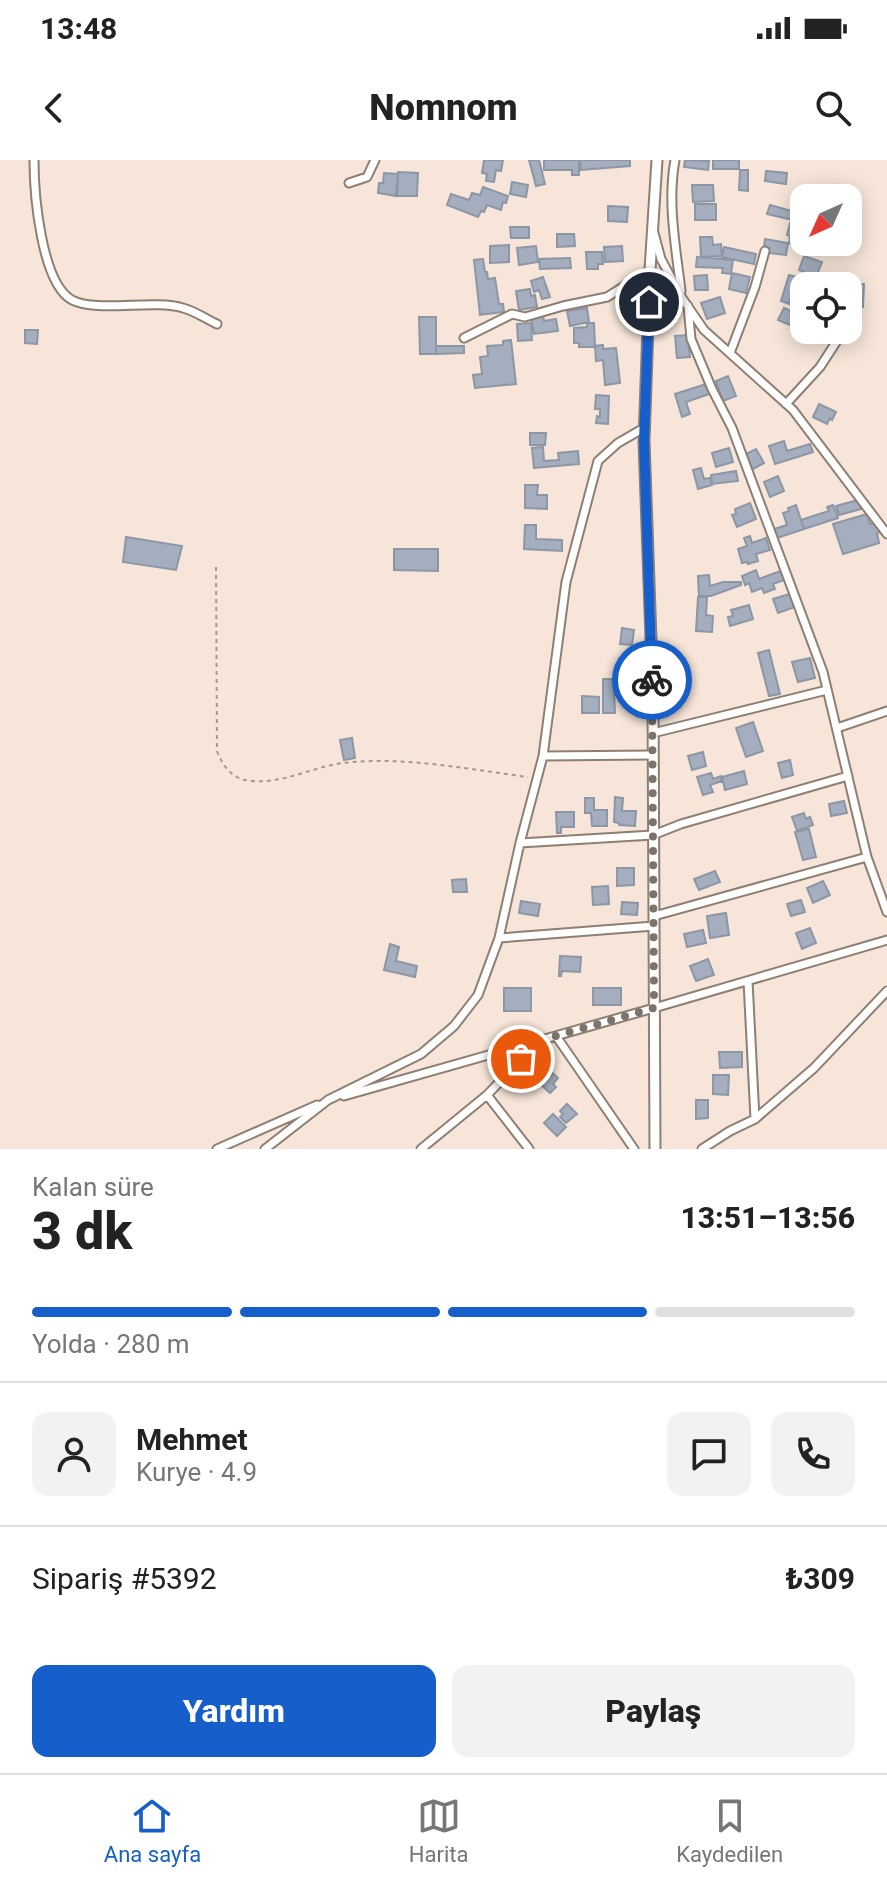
<!DOCTYPE html>
<html lang="tr">
<head>
<meta charset="utf-8">
<style>
  :root { --surface:#fff; --page:#f2f2f2; --text:#222; --muted:#767676; --line:#e0e0e0; --accent:#165fca }
  body { margin:0; font-family:Roboto,sans-serif; background:var(--page); color:var(--text); height:100vh; display:flex; flex-direction:column; font-size:30px; white-space:nowrap }
  * { box-sizing:border-box; margin:0 }
  p { font-size:26px; color:var(--muted) }
  .icon { flex:none; width:44px; height:44px; fill:none; stroke:currentColor; stroke-width:2; stroke-linecap:round; stroke-linejoin:round }
  .map { position:relative; height:989px; overflow:hidden }
  .drawer { display:flex; flex-direction:column; background:var(--surface); flex:1 }
  .drawer>* { flex:none }
  .needle { width:52px; rotate:225deg }
  .buttons { position:absolute; left:790px; top:24px; display:grid; gap:16px }
  .buttons a { display:grid; place-items:center; width:72px; height:72px; border-radius:16px; background:var(--surface); box-shadow:0 4px 20px #0003; font-size:40px }
  .pin { position:absolute; display:grid; place-items:center; width:68px; height:68px; color:#fff; margin:-34px; border:4px solid #fff; border-radius:50%; box-shadow:0 2px 8px #0007 }
  .courier { position:absolute; display:grid; place-items:center; width:80px; height:80px; margin:-40px; border:6px solid #165fca; border-radius:50%; background:#fff; color:#222; box-shadow:0 2px 10px #0007 }
  .headline em { font-style:normal; font-weight:800 }
  .headline div { display:flex; flex-direction:column-reverse }
  .headline { display:flex; align-items:center; justify-content:space-between; height:136px; padding:0 32px }
  h1 { font-size:52px; font-weight:800; line-height:60px }
  .bar { display:grid; grid-template-columns:repeat(4,1fr); gap:12px 8px; align-content:center; height:96px; padding:0 32px }
  .bar i { height:10px; border-radius:6px; background:var(--line) }
  .bar .selected { background:var(--accent) }
  .bar p { grid-column:span 4 }
  .line { display:flex; align-items:center; gap:20px; padding:0 32px; border-top:2px solid var(--line) }
  .line div { flex:1 }
  .round { display:grid; place-items:center; flex:none; width:84px; height:84px; border-radius:16px; background:var(--page) }
  .cta { display:flex; gap:16px; margin-top:auto; padding:16px 32px }
  .cta a { flex:1; height:92px; border-radius:16px; background:var(--accent); color:#fff; font-size:32px; font-weight:800; line-height:92px; text-align:center }
  .cta a+a { background:var(--page); color:var(--text) }
  .status { display:flex; justify-content:space-between; align-items:center; height:56px; padding:0 40px; background:var(--surface); direction:ltr }
  .status svg { height:22px; fill:currentColor }
  header { display:flex; justify-content:space-between; align-items:center; height:104px; padding:0 32px; background:var(--surface); font-size:36px; font-weight:800 }
  .tabs { display:flex; justify-content:space-around; align-items:center; height:112px; border-top:2px solid var(--line); background:var(--surface); font-size:22px; color:var(--muted) }
  .tabs a { display:grid; justify-items:center; gap:4px }
  .tabs .selected { color:var(--accent) }
  .map>svg:first-child { display:block }
  .building { fill:#a4aebe; stroke:#8c96a5; stroke-width:2 }
  .lines { fill:none; stroke-linecap:round; stroke-linejoin:round }
  .minor-casing { stroke:#8e7f73; stroke-width:11 }
  .tertiary-casing { stroke:#8e7f73; stroke-width:13 }
  .path { stroke:#a5998f; stroke-width:2; stroke-dasharray:4 4; stroke-linecap:butt }
  .minor { stroke:#fff; stroke-width:7 }
  .tertiary { stroke:#fff; stroke-width:9 }
  .done { stroke:#7c736b; stroke-width:8; stroke-dasharray:0 14.4 }
  .route { stroke:#165fca; stroke-width:10 }
</style>
</head>
<body>
<div class="status"><b>13:48</b><svg viewBox="0 0 49 12"><path d="M0 12V9h3v3zM5 12V6h3v6zM10 12V3h3v9zM15 12V0h3v12zM26 1h20v11H26zM47 4h2v5h-2z"/></svg></div>
<header><svg class="icon" aria-label="back" viewBox="0 0 24 24"><path d="M15 5l-7 7 7 7"/></svg>Nomnom<svg class="icon" aria-label="search" viewBox="0 0 24 24"><circle cx="10" cy="10" r="6"/><path d="M15 15l6 6"/></svg></header>
<div class="map">
<svg width="887" height="989" viewBox="0 0 887 989">
  <rect width="100%" height="100%" fill="#f6e5d8"/>
  <!-- building -->
  <path class="building" d="M484 0H503L501 11 496 10 494 22 486 21 487 14 482 13Z
    M529 0H539L545 24 536 26Z
    M544 0H579V15H572V10H544Z
    M580 0H630V6L581 10Z
    M685 0 709 1 708 10 684 7Z
    M713 0H739V9H713Z
    M740 10H748V31L739 30Z
    M766 11 787 13 786 24 765 21Z
    M398 12 418 13 417 36H397Z
    M384 13 398 14 396 36 378 33 379 23H383Z
    M512 22 528 25 526 37 510 34Z
    M692 25H713L714 41 693 42Z
    M483 27 508 36 506 43 503 42 501 50 487 45 484 52 481 51 478 57 447 45 451 34 469 40 472 33 480 35Z
    M695 44H716V60H695Z
    M770 45 795 52 793 60 767 54Z
    M608 46 628 47 627 62 608 61Z
    M790 63 801 66 796 85 789 83 790 76 787 75Z
    M510 67H529V78H511Z
    M557 74H574L575 86 557 87Z
    M700 77H712L713 85 721 84 722 96 701 97Z
    M765 79 788 83 786 95 768 93 769 88 764 87Z
    M509 85V102L490 103V86Z
    M536 86 538 102 519 105 517 88Z
    M622 86 623 101 605 102 604 87Z
    M724 87 756 94 754 104 722 97Z
    M586 92H602L603 104H598V109H587Z
    M804 96 822 102 816 117 799 110Z
    M697 97 733 100 731 114 722 113 723 108 696 107Z
    M570 98 571 108 540 109 539 99Z
    M483 99 485 112H487L488 119 495 118 499 144H503L504 152 480 155 474 100Z
    M732 113 750 117 746 133 729 129Z
    M707 115 708 130H695L694 116Z
    M789 115 797 117 789 144 781 141Z
    M543 117 550 137 542 139 539 130 534 132 531 121Z
    M851 124H864L863 147 850 146Z
    M530 129 531 136 535 135 537 147 519 150 516 131Z
    M720 137 725 153 707 159 701 143Z
    M587 148 589 162 570 166 567 151Z
    M784 148 804 157 802 164 794 161 792 166 778 160Z
    M543 156 544 161 556 159 558 171 534 174 531 158Z
    M419 157H436V194H420Z
    M531 163 532 180 518 181 517 164Z
    M587 163H594L595 187H579V183H574V168L587 167Z
    M25 170H38L37 184 25 183Z
    M688 175 690 197 677 198 675 176Z
    M511 180 516 224 475 228 473 215 482 214 480 197 488 196 487 186 503 185V181Z
    M603 185V189L616 188 620 223 605 225 603 200 596 201 595 186Z
    M436 186H464V193L436 194Z
    M728 216 736 236 723 241 716 221Z
    M706 224 709 234 686 242 690 254 682 257 675 234Z
    M596 235 609 236 608 264 596 263 597 256 600 257V249H595Z
    M819 244 836 252 832 260 830 258 827 264 813 257Z
    M530 273H546L545 285H530Z
    M784 281 787 291 810 284 813 292 775 304 769 286Z
    M543 287 544 301 559 300 558 293 578 291 579 304 534 308 532 288Z
    M729 288 733 302 716 307 712 293Z
    M756 289 764 303 747 312 740 297Z
    M701 308 704 319 710 318 712 325 698 329 693 310Z
    M736 311 738 321 712 324 711 315Z
    M778 316 784 331 770 337 764 322Z
    M525 325H538L537 335H547V349L525 348Z
    M858 340 861 349 839 355 836 346Z
    M750 343 756 359 737 367 732 355 736 354 735 349Z
    M796 345 804 369 774 379 771 370 787 365 783 353 789 351 788 348Z
    M833 345 838 358 804 369 801 360 829 351 827 347Z
    M867 354 870 364 877 362 880 372 877 373 879 383 843 394 833 364Z
    M525 365H536V379L562 380V391L524 389Z
    M750 376 752 383 766 378 770 390 756 394 758 401 748 404 747 402 742 403 738 389 747 386 744 378Z
    M126 377 182 386 176 410 123 402Z
    M394 389H438V411L394 410Z
    M756 410 759 419 783 410 787 419 773 424 775 429 764 433 762 428 752 432 749 423 745 425 742 416Z
    M709 415 710 426 723 422H741V425L711 436H699L698 416Z
    M793 433 798 446 778 453 773 439Z
    M698 437H707L706 455 713 456 712 472 696 471Z
    M749 445 753 459 730 466 728 457 733 456 731 450Z
    M622 468 634 470 632 485 620 484Z
    M769 490 780 534 769 536 758 493Z
    M810 498 815 518 798 522 792 502Z
    M603 519H624V530H614L615 553H603Z
    M582 536 599 537V553H582Z
    M753 562 763 591 746 597 736 568Z
    M352 578 355 598 344 600 340 580Z
    M703 592 706 606 692 610 688 596Z
    M790 600 793 615 782 618 778 603Z
    M744 611 747 624 725 630 722 617Z
    M711 613 713 619 721 616 722 621 710 625 713 632 703 635 697 617Z
    M615 637 623 638 622 651H636L635 666 619 665V663L614 662Z
    M585 638H594V650H607V666H592L591 653H585Z
    M844 641 847 653 831 656 829 644Z
    M556 652H574V667H561V673H557Z
    M804 653 806 659 810 657 813 665 797 671 792 657Z
    M809 669 816 697 803 700 795 672Z
    M617 708H634V725L617 726Z
    M715 711 720 722 699 730 694 719Z
    M466 719 467 732H453L452 720Z
    M823 721 830 735 813 743 807 728Z
    M608 726 609 744 593 745 592 727Z
    M801 740 805 752 791 756 787 744Z
    M521 741 540 744 538 756 519 753Z
    M622 742 638 743 637 755 621 754Z
    M726 753 729 775 710 778 707 756Z
    M810 768 816 783 802 789 796 773Z
    M703 770 706 783 687 787 684 774Z
    M390 784 399 787 396 801 417 806 415 817 384 810Z
    M560 796 581 797 580 812 562 811 561 816H559Z
    M708 799 714 815 696 821 690 806Z
    M504 828H531V851H504Z
    M593 828H621V845H593Z
    M719 892H742V907L720 908Z
    M548 909 558 918 553 924 556 927 550 933 537 921Z
    M713 915H729L728 935 713 934Z
    M696 940H708V958L696 959Z
    M567 944 577 954 566 963 560 957 563 954 560 951Z
    M553 954 566 967 557 976 544 963Z"/>
  <g class="lines">
    <!-- minor casing -->
    <g class="minor-casing">
      <path id="minor" d="M34 0C34 33 41 123 72 140 97 153 153 139 183 148 195 151 206 159 217 164
        M675 0C667 43 676 88 681 131
        M349 23 367 17 375 0
        M654 73 661 99 682 138 704 170 793 250 887 374
        M688 146 691 179 712 229 732 268 823 512 867 697 887 752
        M464 178 512 154 525 157 563 146 607 137 650 110
        M730 193 755 127 765 91
        M786 244 820 207 844 170
        M837 568 887 551
        M653 573 827 530
        M543 596 653 595
        M520 683 653 675 681 664 848 616
        M654 756 867 697
        M499 778 654 766
        M748 821 755 959
        M556 876 634 989
        M487 935 529 989
        M344 936 654 848 887 780
        M217 989 317 945
        M265 989 328 940 421 894 454 866 478 835 499 778 520 683 543 596 566 422 598 301 618 283 644 268
        M421 989 487 935 537 883
        M702 989 730 971 755 959 814 908 887 831"/>
    </g>
    <!-- tertiary casing -->
    <g class="tertiary-casing">
      <path id="tertiary" d="M655 989 653 536 644 281 650 110 657 0"/>
    </g>
    <!-- path -->
    <path class="path" d="M216 407 217 591C223 607 233 620 252 621 283 624 312 607 343 603 405 596 466 609 528 617"/>
    <!-- minor -->
    <use href="#minor" class="minor"/>
    <!-- tertiary -->
    <use href="#tertiary" class="tertiary"/>
  </g>
  <g class="lines">
    <!-- done -->
    <path class="done" d="M521 899 538 881 654 848 652 520"/>
    <!-- route -->
    <path class="route" d="M649 142 644 281 652 520"/>
  </g>
</svg>
<div class="buttons">
<a><svg class="needle" viewBox="-14 -14 28 28"><path d="M0-13l5 13h-10z" fill="#e53935"/><path d="M0 13l5-13h-10z" fill="#767676"/></svg></a>
<a><svg class="icon" aria-label="locate" viewBox="0 0 24 24"><circle cx="12" cy="12" r="6"/><path d="M12 2v4M12 18v4M2 12h4M18 12h4"/></svg></a>
</div>
<div class="pin" style="left:521px;top:899px;background:#ea580c"><svg class="icon" aria-label="bag" viewBox="0 0 24 24"><path d="M5 8h14l-1 12H6zM9 8a3 3 0 0 1 6 0"/></svg></div>
<div class="pin" style="left:649px;top:142px;background:#1f2937"><svg class="icon" aria-label="home" viewBox="0 0 24 24"><path d="M3 11l9-7 9 7M6 9v11h12V9"/></svg></div>
<div class="courier" style="left:652px;top:520px"><svg class="icon" aria-label="bike" viewBox="0 0 24 24"><circle cx="6" cy="16" r="4"/><circle cx="18" cy="16" r="4"/><path d="M6 16l4-8h5l3 8M10 8l3 8H6M13 5h3"/></svg></div>
</div>
<section class="drawer">
<div class="headline"><div><h1>3 dk</h1><p>Kalan süre</p></div><em>13:51–13:56</em></div>
<div class="bar"><i class="selected"></i><i class="selected"></i><i class="selected"></i><i></i><p>Yolda · 280 m</p></div>
<div class="line" style="height:144px"><a class="round"><svg class="icon" aria-label="person" viewBox="0 0 24 24"><circle cx="12" cy="8" r="4"/><path d="M4 21q1-7 8-7t8 7"/></svg></a><div><b>Mehmet</b><p>Kurye · 4.9</p></div><a class="round"><svg class="icon" aria-label="chat" viewBox="0 0 24 24"><path d="M4 5h16v11H9l-5 4z"/></svg></a><a class="round"><svg class="icon" aria-label="phone" viewBox="0 0 24 24"><path d="M5 4h4l2 5-3 2q2 4 5 5l2-3 5 2v4C11 20 4 13 5 4z"/></svg></a></div>
<div class="line" style="height:104px"><div>Sipariş #5392</div><b>₺309</b></div>
<div class="cta"><a>Yardım</a><a>Paylaş</a></div>
</section>
<nav class="tabs">
<a class="selected"><svg class="icon" aria-label="home" viewBox="0 0 24 24"><path d="M3 11l9-7 9 7M6 9v11h12V9"/></svg>Ana sayfa</a>
<a><svg class="icon" aria-label="map" viewBox="0 0 24 24"><path d="M3 6l6-2 6 2 6-2v14l-6 2-6-2-6 2zM9 4v14M15 6v14"/></svg>Harita</a>
<a><svg class="icon" aria-label="saved" viewBox="0 0 24 24"><path d="M7 4h10v16l-5-4-5 4z"/></svg>Kaydedilen</a>
</nav>
</body>
</html>
